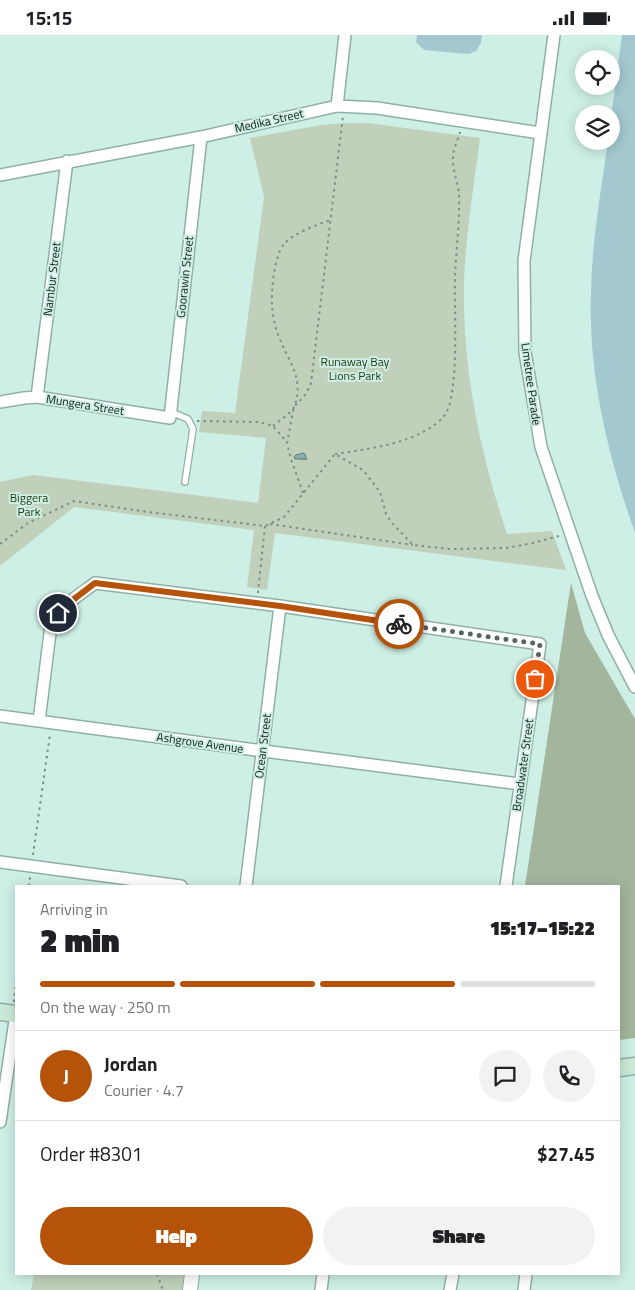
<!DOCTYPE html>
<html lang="en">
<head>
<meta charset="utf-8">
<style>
  :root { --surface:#fff; --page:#f2f2f2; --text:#202124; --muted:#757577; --line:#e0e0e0; --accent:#b45309 }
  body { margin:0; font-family:"Titillium Web",sans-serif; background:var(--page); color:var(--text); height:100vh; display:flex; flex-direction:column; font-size:19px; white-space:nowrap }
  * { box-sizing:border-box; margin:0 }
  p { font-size:16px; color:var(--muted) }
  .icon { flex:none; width:28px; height:28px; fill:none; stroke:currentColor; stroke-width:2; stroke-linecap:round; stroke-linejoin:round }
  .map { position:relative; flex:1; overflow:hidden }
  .details { position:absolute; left:15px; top:850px; width:605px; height:390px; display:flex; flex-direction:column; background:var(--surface); border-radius:0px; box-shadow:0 2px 12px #0003 }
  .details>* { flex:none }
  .controls { position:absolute; left:575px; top:15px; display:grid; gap:10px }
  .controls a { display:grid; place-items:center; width:45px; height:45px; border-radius:50%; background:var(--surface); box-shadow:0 2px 12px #0003; font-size:25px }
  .pin { position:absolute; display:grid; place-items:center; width:42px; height:42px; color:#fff; margin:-21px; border:2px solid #fff; border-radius:50%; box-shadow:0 1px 5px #0007 }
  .courier { position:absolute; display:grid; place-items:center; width:50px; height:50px; margin:-25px; border:4px solid #b45309; border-radius:50%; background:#fff; color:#222; box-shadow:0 1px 6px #0007 }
  .headline em { font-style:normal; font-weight:800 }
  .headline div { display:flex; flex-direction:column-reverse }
  .headline { display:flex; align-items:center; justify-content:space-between; height:85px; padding:0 25px }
  h1 { font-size:32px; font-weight:800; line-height:38px }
  .bar { display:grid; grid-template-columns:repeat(4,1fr); gap:8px 5px; align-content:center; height:60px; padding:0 25px }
  .bar i { height:6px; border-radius:4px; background:var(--line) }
  .bar .current { background:var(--accent) }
  .bar p { grid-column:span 4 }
  .line { display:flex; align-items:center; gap:12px; padding:0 25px; border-top:1px solid var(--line) }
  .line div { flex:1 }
  .round { display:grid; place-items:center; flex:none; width:52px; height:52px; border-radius:26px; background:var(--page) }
  .button { display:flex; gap:10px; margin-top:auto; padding:10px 25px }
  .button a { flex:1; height:58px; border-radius:30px; background:var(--accent); color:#fff; font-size:20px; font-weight:800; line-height:58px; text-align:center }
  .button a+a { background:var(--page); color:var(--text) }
  .status { display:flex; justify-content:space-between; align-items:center; height:35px; padding:0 25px; background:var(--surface); direction:ltr }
  .status svg { height:14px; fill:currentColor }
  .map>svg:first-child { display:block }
  .green { fill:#c0d0ba }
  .forest { fill:#a3b59c }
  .water { fill:#a3c8cf }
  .building { fill:#8aafad; stroke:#5a7b79; filter:url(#shadow) }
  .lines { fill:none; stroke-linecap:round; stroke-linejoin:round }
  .service-casing { stroke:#90afa5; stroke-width:8 }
  .minor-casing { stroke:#90afa5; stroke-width:14 }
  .tertiary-casing { stroke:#90afa5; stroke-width:16 }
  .secondary-casing { stroke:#90afa5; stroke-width:19 }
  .path { stroke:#799089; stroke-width:2; stroke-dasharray:2.5 4; stroke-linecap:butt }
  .service { stroke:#fff; stroke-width:5.5 }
  .minor { stroke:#fff; stroke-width:11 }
  .tertiary { stroke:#fff; stroke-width:14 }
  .secondary { stroke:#caead7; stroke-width:16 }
  .done { stroke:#536660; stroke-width:5; stroke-dasharray:0 9 }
  .route { stroke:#b45309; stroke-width:6 }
  .labels { text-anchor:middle; stroke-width:4; stroke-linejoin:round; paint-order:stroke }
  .street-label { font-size:12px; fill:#111d19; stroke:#ceefe5 }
  .park-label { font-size:12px; fill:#1e3811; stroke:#ceefe5 }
</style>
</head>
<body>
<div class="status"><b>15:15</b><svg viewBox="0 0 49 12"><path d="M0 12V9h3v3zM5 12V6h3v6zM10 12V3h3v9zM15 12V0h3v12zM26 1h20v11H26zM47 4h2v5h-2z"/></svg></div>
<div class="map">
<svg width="635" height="1255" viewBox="0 0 635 1255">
  <defs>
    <filter id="shadow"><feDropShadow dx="3" dy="5.5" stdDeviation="0" flood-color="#0004"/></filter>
  </defs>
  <rect width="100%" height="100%" fill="#ceefe5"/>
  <!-- green -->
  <path class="green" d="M343 88H368L480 103C474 150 466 198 464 246 462 333 480 417 507 499L552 496 566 535 275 498 267 555 247 552 254 495 74 472 0 531V447L33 440 258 468 266 403 199 397 202 376 235 378 264 162 250 103 321 90Z
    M34 1239H185L182 1255H31Z"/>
  <!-- forest -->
  <path class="forest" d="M571 548 585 598 635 684V1003L619 1005V851H525Z"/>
  <!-- water -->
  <path class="water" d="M417 0H482L481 8 476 16 469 19 424 15 416 7Z
    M622 0H635V498C608 421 588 339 591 257 592 206 601 156 608 106H611V82Z"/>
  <!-- building -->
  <path class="building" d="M303 418 305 419 306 422 305 424H295L294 422 296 420Z"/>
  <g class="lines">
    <!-- service casing -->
    <g class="service-casing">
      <path id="service" d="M171 377 188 384 193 394 185 447"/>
    </g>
    <!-- minor casing -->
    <g class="minor-casing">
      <path id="minor" d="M554 0 524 226 525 317 541 412 592 561 608 600 635 652
        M337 71 345 0
        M0 140 201 102 337 71 377 73 540 98
        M37 362 67 126
        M0 367 24 363 37 362 170 383 201 102
        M0 681 256 715 520 749
        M39 686 51 590C60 571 78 561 95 548L280 571 540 609 506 851
        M0 827 181 851
        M246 851 280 571
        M0 1087 16 979
        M321 1255 323 1239
        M450 1255 453 1239
        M524 1255 526 1239"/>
    </g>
    <!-- tertiary casing -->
    <g class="tertiary-casing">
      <path id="tertiary" d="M190 1255 192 1239"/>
    </g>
    <!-- secondary casing -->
    <g class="secondary-casing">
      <path id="secondary" d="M0 977 16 979
        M619 1033 635 1031"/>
    </g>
    <!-- path -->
    <path class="path" d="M197 386 259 387 273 391 287 407
      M273 391C279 386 292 378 295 370 304 342 288 326 279 302 275 292 273 282 272 272 271 257 274 221 284 209 292 199 318 189 331 185
      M335 419C368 414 421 408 444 381 460 362 454 271 455 243 456 215 460 187 459 159 458 147 452 134 453 122 453 114 458 105 460 97
      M303 458 291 424 287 408 294 372 306 359 311 348 343 81
      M270 489 413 510
      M0 509 28 488 74 466 148 477 265 491 284 482 335 419 363 435 380 457 386 479 392 488 413 510 450 514 506 513 533 508 559 501
      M258 558 265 491
      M33 820 50 699
      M29 851 30 842
      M14 967 16 944
      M157 1239 163 1255"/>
    <!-- service -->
    <use href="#service" class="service"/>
    <!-- minor -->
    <use href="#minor" class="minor"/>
    <!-- tertiary -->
    <use href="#tertiary" class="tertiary"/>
    <!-- secondary -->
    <use href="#secondary" class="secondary"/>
  </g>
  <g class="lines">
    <!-- done -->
    <path class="done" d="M399 589 540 609 535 644"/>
    <!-- route -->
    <path class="route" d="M58 578 65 571 95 548 280 571 399 589"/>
  </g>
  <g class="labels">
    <!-- street labels -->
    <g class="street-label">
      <text transform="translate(269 86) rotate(-13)" y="4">Medika Street</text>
      <text transform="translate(185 242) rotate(-84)" y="4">Goorawin Street</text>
      <text transform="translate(52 244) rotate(-83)" y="4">Nambur Street</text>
      <text transform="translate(531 349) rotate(82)" y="4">Limetree Parade</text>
      <text transform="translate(85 370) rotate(9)" y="4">Mungera Street</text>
      <text transform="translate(200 708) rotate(8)" y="4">Ashgrove Avenue</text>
      <text transform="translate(263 711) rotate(-83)" y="4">Ocean Street</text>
      <text transform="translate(523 730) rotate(-82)" y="4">Broadwater Street</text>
    </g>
    <!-- park labels -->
    <g class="park-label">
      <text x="355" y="331">Runaway Bay<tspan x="355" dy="14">Lions Park</tspan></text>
      <text x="29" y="467">Biggera<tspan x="29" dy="14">Park</tspan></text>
    </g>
  </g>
</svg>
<div class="controls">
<a><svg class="icon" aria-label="locate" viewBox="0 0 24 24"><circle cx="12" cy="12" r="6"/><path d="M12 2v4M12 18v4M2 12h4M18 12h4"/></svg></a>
<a><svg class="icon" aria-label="layers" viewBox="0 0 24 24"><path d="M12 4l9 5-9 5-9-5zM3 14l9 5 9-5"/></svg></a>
</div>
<div class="pin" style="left:535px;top:644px;background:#ea580c"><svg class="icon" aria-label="bag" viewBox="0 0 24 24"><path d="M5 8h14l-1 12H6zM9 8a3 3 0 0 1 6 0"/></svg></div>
<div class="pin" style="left:58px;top:578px;background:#1f2937"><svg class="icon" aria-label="home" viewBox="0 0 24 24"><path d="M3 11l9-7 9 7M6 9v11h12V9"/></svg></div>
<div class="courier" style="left:399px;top:589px"><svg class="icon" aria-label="bike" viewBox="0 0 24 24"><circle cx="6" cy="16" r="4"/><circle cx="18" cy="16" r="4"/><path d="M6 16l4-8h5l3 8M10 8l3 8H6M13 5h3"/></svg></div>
<section class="details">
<div class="headline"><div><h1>2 min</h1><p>Arriving in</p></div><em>15:17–15:22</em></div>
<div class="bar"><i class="current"></i><i class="current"></i><i class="current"></i><i></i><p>On the way · 250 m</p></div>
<div class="line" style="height:90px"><b class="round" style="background:var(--accent);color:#fff">J</b><div><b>Jordan</b><p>Courier · 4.7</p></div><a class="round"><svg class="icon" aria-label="chat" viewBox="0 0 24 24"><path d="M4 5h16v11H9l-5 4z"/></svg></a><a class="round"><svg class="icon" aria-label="phone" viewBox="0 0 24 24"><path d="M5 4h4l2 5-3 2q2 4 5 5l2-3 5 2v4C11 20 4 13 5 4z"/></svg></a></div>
<div class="line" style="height:65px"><div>Order #8301</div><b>$27.45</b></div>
<div class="button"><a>Help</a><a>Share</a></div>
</section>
</div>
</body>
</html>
